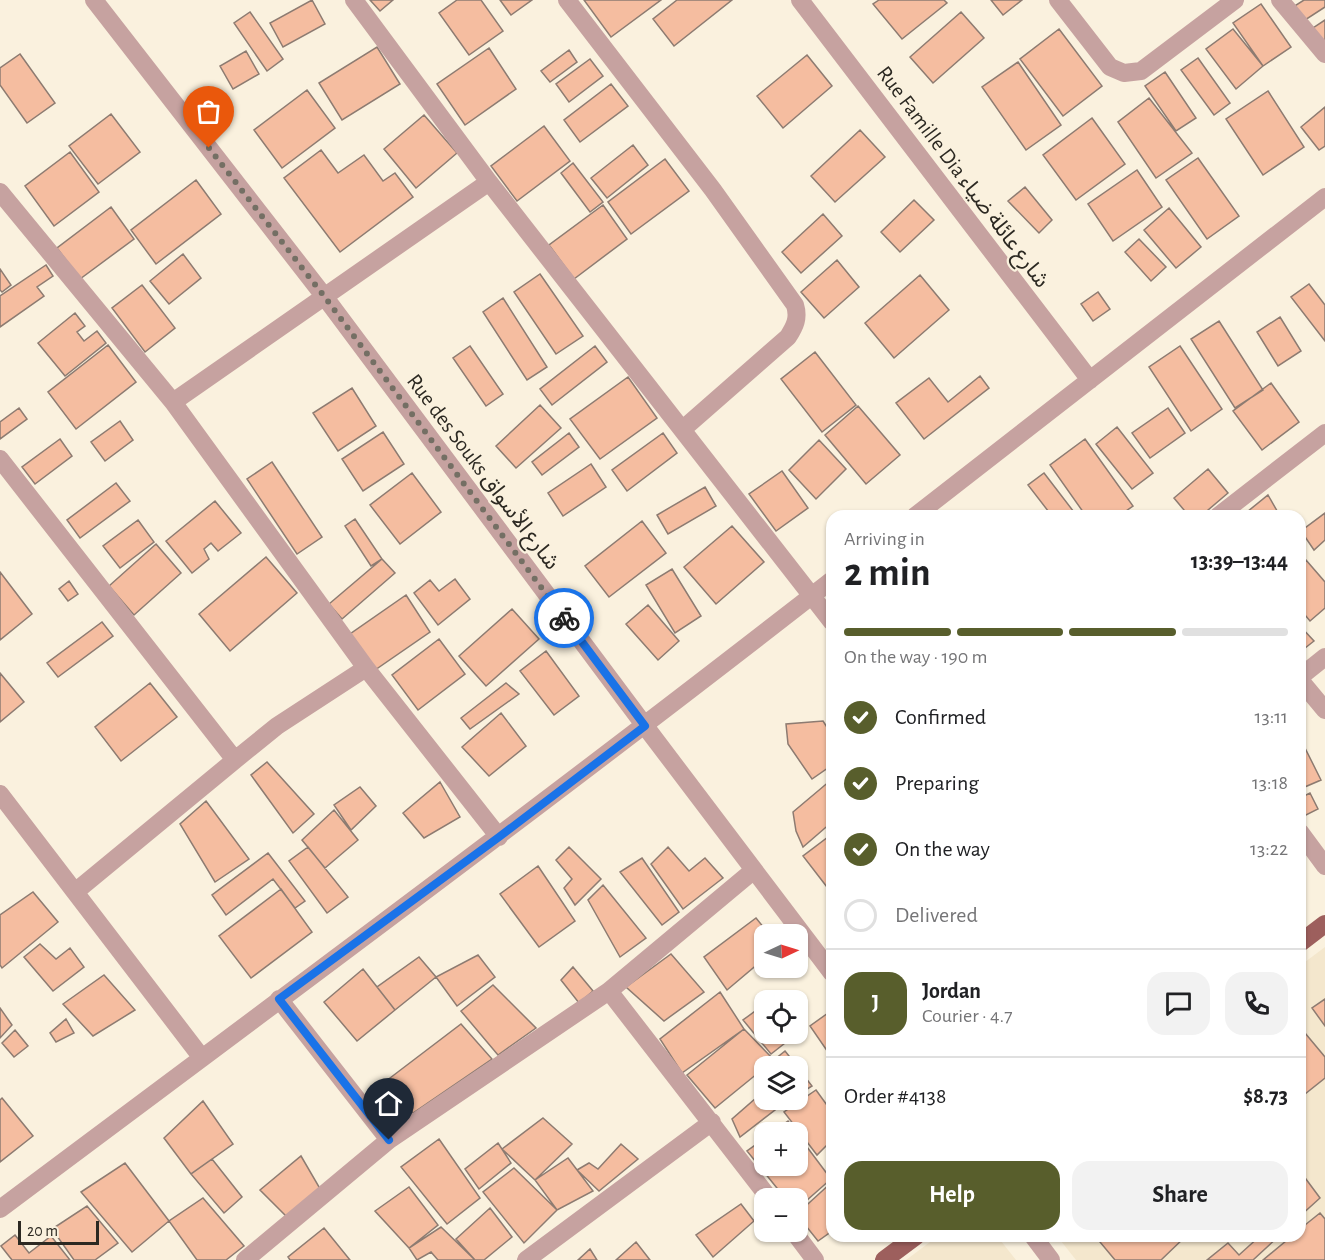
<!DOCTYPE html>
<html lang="en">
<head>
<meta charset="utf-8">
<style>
  :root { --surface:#fff; --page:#f2f2f2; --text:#202124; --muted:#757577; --line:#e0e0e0; --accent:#585e2c }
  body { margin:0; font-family:"Alegreya Sans","Noto Sans Arabic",sans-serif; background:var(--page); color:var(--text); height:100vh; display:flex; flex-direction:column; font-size:22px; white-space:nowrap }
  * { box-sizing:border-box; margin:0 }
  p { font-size:20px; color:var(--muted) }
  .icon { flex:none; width:33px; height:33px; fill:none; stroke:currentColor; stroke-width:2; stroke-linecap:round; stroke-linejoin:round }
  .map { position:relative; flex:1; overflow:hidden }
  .side { position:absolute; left:826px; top:510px; width:480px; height:732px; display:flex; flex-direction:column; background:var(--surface); border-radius:18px; box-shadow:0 2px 4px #0004 }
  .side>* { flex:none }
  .needle { width:39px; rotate:86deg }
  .buttons { position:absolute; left:754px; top:924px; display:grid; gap:12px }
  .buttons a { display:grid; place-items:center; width:54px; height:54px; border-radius:12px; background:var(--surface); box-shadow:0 2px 4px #0004; font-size:30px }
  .scale { position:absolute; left:18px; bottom:15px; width:81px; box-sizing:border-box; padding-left:6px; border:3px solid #2c2922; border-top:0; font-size:16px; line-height:21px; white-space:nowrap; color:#2c2922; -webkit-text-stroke:4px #faf1de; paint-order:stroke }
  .pin { position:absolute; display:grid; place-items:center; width:51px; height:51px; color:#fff; margin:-62px -26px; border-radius:50% 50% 50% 0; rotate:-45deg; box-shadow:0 0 6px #0007 }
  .pin .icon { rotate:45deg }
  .courier { position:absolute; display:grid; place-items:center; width:60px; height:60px; margin:-30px; border:4px solid #1a73e8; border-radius:50%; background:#fff; color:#222; box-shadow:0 2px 8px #0007 }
  .head em { font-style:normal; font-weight:700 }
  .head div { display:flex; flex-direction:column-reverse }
  .head { display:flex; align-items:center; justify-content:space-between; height:102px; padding:0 18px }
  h1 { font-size:39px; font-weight:700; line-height:45px }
  .bar { display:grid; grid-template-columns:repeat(4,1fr); gap:9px 6px; align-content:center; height:72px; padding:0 18px }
  .bar i { height:8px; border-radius:4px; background:var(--line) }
  .bar .on { background:var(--accent) }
  .bar p { grid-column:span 4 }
  .line { display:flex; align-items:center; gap:15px; padding:0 18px; border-top:2px solid var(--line) }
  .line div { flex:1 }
  .round { display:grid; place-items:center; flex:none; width:63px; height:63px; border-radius:18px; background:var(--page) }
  ol { padding:0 18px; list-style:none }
  li { display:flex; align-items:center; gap:18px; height:66px }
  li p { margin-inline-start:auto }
  li .icon { padding:6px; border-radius:50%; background:var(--accent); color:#fff; stroke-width:4 }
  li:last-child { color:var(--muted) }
  li i { width:33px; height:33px; border:3px solid var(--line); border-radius:50% }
  .cta { display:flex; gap:12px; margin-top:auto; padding:12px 18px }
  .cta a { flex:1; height:69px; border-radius:18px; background:var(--accent); color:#fff; font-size:24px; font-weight:700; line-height:69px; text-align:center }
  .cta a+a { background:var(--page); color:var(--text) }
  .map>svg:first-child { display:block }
  .built { fill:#f4e7cd }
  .building { fill:#f5bda0; stroke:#8d7b71; stroke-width:1.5 }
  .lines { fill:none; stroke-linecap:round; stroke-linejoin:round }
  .minor { stroke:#c6a2a0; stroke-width:18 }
  .major { stroke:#9d5f5d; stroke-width:18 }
  .done { stroke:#746f64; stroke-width:6; stroke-dasharray:0 10.8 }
  .route { stroke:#1a73e8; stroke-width:8 }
  .labels { text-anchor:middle; stroke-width:4.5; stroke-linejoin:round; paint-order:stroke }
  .street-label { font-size:22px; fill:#2c2922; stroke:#faf1de }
</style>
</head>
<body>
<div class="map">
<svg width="1325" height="1260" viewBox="0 0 1325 1260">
  <rect width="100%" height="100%" fill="#faf1de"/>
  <!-- built -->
  <path class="built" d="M1325 947V1260H1076L1057 1236H1300L1301 965Z
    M938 1236H997L1016 1260H906Z"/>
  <!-- building -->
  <path class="building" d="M312 0 325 24 283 47 270 23Z
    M370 0H393L380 11Z
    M457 0H481L503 31 469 55 439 13Z
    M500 0H532L511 15Z
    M584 0H661L611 37Z
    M677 0H732L674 46 653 19Z
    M879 0H944L947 3 902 39 873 4Z
    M991 0H1022L1003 15Z
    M1304 0H1325V7L1302 22 1293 7Z
    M1261 4 1291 47 1263 66 1233 23Z
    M250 12 283 59 267 71 234 23Z
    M961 12 984 38 933 83 910 57Z
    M1325 20V45L1313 28Z
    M1059 29 1102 86 1063 116 1020 59Z
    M1233 29 1263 66 1236 89 1206 49Z
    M377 47 400 84 342 120 319 83Z
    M489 48 516 89 465 125 437 84Z
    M569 50 577 62 550 82 541 71Z
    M246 51 259 74 233 89 220 66Z
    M20 54 55 103 27 123 0 85V68Z
    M807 55 832 86 783 128 757 96Z
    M1198 58 1230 103 1214 115 1181 70Z
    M590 59 603 76 569 102 556 84Z
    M1018 62 1061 125 1026 150 982 87Z
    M1165 72 1196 118 1176 131 1145 86Z
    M611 84 628 106 580 142 564 120Z
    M307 90 335 128 282 168 254 130Z
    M1268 91 1304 147 1263 175 1226 119Z
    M1149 98 1192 153 1156 178 1118 122Z
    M1325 107V146L1319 150 1301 127Z
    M111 114 140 152 98 184 69 146Z
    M424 115 457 153 416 188 384 149Z
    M1092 118 1125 164 1076 200 1043 155Z
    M544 126 570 161 517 201 491 166Z
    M860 130 885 157 835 202 811 176Z
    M633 145 648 165 607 198 591 178Z
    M321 150 338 173 364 155 383 181 395 173 413 197 340 252 284 178Z
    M70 152 99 192 54 226 25 186Z
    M1198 158 1239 216 1207 239 1166 180Z
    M665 159 689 191 631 234 608 202Z
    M573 163 603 202 590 212 561 173Z
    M1137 170 1162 207 1113 241 1088 204Z
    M196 180 221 214 156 264 131 230Z
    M1025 187 1052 220 1039 233 1008 201Z
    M914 200 934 220 900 252 881 232Z
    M603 205 627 239 574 279 549 245Z
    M111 207 134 239 80 279 57 248Z
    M1169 208 1201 247 1176 268 1144 230Z
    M823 214 842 236 801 273 782 252Z
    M1139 239 1166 267 1151 281 1125 252Z
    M183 254 201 278 169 304 150 281Z
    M837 260 859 287 824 318 801 292Z
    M46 265 53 276 37 287 44 296 0 327V296Z
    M0 269 11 285 2 292 0 290Z
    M540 274 583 336 556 354 514 292Z
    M920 275 949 310 894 358 865 323Z
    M1309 284 1325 305V341L1291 297Z
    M142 285 175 328 145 352 112 308Z
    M1098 292 1110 309 1093 321 1081 304Z
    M503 298 547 367 527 380 483 312Z
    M75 313 85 326 77 332 84 341 97 331 106 343 65 376 38 343Z
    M1280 317 1301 351 1278 366 1257 332Z
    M1219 321 1263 390 1235 408 1191 339Z
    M108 345 136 382 76 429 48 392Z
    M470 346 503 394 486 406 453 358Z
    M595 346 607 362 552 405 540 389Z
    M1180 346 1222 409 1191 431 1149 367Z
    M815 352 856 405 822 432 781 379Z
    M980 376 989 388 924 439 896 403 929 378 948 402Z
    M628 377 657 418 600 459 570 419Z
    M1271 383 1299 422 1262 450 1233 411Z
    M352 388 376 426 338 451 313 413Z
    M540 405 561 428 516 468 496 446Z
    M858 406 900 455 866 484 825 435Z
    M19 408 27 419 0 439V422Z
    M1168 408 1185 433 1150 458 1132 433Z
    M120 421 133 440 105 461 91 442Z
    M1117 427 1153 473 1132 489 1096 444Z
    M383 432 404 464 363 491 342 459Z
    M569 433 579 447 542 475 532 462Z
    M663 433 677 453 627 491 612 470Z
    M60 439 72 456 35 484 22 467Z
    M1085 439 1133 506 1119 516H1086L1050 465Z
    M819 440 846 469 816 499 789 470Z
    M272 462 322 537 297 554 247 479Z
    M591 464 606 487 563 516 548 493Z
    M1208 469 1228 493 1201 516H1189L1174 498Z
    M782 471 808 508 776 531 749 494Z
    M412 473 441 512 400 544 370 505Z
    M1044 473 1077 516H1052L1028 485Z
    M116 483 130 501 80 538 67 520Z
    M705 487 716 506 668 534 657 515Z
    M1268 495 1280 516H1242Z
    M215 501 241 533 218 551 211 543 204 549 209 559 192 573 166 541Z
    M1325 513V540L1314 550 1301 531Z
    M355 519 382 559 371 566 345 526Z
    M138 520 154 542 120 568 103 546Z
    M642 521 666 553 609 597 585 566Z
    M732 526 764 562 716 604 684 567Z
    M156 544 181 573 134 615 109 586Z
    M266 557 297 593 230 651 199 614Z
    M382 559 395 573 342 619 329 604Z
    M1306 560 1325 582V608L1310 621 1300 609V565Z
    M672 569 701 616 675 633 646 585Z
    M0 572 32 614 0 640Z
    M455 579 470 599 438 625 414 593 430 580 439 591Z
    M69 581 78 594 68 601 59 589Z
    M406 595 430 632 375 670 350 634Z
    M648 605 679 641 658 660 626 624Z
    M512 609 539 639 486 686 459 656Z
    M102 622 113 636 58 677 47 663Z
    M1300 626 1314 641 1300 652Z
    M439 639 465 674 418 710 392 675Z
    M546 651 579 696 554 715 520 671Z
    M0 673 24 702 0 722Z
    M150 683 177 717 121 761 95 727Z
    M506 683 519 694 470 729 461 718Z
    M501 713 526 746 489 776 462 747Z
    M823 721 832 735V765L812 779 788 744 786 724Z
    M1300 738 1321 780 1300 789Z
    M267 762 314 814 293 833 251 775Z
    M831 780 832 822 803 847 796 831 793 812Z
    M440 782 460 817 424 838 403 813Z
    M360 787 376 806 351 830 334 805Z
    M1310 793 1318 809 1304 816 1300 808V798Z
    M206 801 249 859 215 882 180 824Z
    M334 810 358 840 325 868 302 840Z
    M832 834V882L827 887 803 856Z
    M308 847 348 897 327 913 289 861Z
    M569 847 601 879 575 905 564 888 572 879 556 860Z
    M668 847 689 871 705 858 723 878 683 909 651 864Z
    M268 853 305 901 295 908 273 879 226 915 212 895Z
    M642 858 679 912 662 925 620 872Z
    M538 866 575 921 539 947 500 894Z
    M603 885 646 938 620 957 588 900Z
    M281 889 312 932 251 978 219 936Z
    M33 892 58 922 2 968 0 965V915Z
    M756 918 769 934H765V958L727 990 704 957Z
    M40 944 56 959 70 948 84 967 53 991 24 957Z
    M671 954 704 992 664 1021 626 987Z
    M478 955 495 977 457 1006 436 977Z
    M419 957 436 977 395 1010 377 987Z
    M573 967 593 991 579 1003 561 980Z
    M363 969 395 1010 357 1041 324 1002Z
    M104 975 135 1010 93 1036 63 1004Z
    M493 985 536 1028 498 1055 461 1011Z
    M720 992 744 1029 682 1073 660 1039Z
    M1325 999V1026L1312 1008Z
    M762 1006 765 1010V1034H784L789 1040 771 1054 743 1020Z
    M0 1008 12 1025 0 1038Z
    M828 1013 832 1020V1053L830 1055 810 1026Z
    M66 1019 74 1033 56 1042 50 1033Z
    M461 1024 492 1059 413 1113 386 1081Z
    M1300 1027 1325 1057V1078L1300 1098Z
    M744 1029 774 1060 715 1108 687 1075Z
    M15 1030 28 1046 14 1057 2 1043Z
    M785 1051 797 1066H778L774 1060Z
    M798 1068 812 1086 798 1095Z
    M765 1090V1100H788L740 1137 732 1119Z
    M816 1090 832 1112V1140L817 1155 784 1112Z
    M2 1098 33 1136 0 1162V1100Z
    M203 1101 233 1144 191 1174 164 1138Z
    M543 1118 572 1144 535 1180 502 1149Z
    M788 1121 796 1132H773Z
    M798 1135 831 1179 798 1208V1198H785L747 1151 765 1138V1166H798Z
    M439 1139 480 1198 447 1224 401 1167Z
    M498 1143 511 1163 479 1189 465 1169Z
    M621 1144 638 1159 599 1191 577 1170 589 1163 598 1169Z
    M301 1156 322 1192 288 1218 260 1190Z
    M568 1158 593 1191 557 1210 535 1180Z
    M212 1159 242 1197 224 1213 191 1174Z
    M125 1163 169 1221 132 1252 81 1192Z
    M514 1168 557 1210 524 1243 483 1192Z
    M1300 1171 1320 1198 1300 1216Z
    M832 1182V1231L818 1241 798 1216V1213Z
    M409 1187 438 1225 409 1248 375 1211Z
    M203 1198 244 1246 226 1260H197L169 1221Z
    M741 1204 754 1221 713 1257 696 1235Z
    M87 1206 118 1243 95 1260H74L52 1229Z
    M490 1208 512 1237 484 1260H475L456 1239Z
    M1320 1213 1325 1219V1260H1263L1292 1236H1300V1229Z
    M441 1227 475 1260H438L431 1252 417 1260 409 1248Z
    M324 1228 350 1260H290L288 1257Z
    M15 1235 29 1253 51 1236 70 1260H12L1 1246Z
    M1095 1236H1186L1161 1260H1115Z
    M1260 1236H1279L1253 1260H1207L1228 1243 1239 1255Z
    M636 1242 650 1260H616Z
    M590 1249 597 1260H578Z"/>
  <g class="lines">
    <!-- minor -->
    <path class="minor" d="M94 0 324 296 645 726 832 973
      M354 0 489 182 832 622
      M567 0 713 190 795 305C799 318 795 326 788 337L683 429
      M800 0 1090 380
      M1058 0 1110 67 1124 73 1141 71 1235 0
      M1280 0 1325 54
      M0 192 173 402 366 668 499 837
      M173 402 489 182
      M0 459 235 760 277 726 366 668
      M915 516 1325 197
      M1218 516 1325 433
      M1300 677 1325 657
      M1300 680 1325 710
      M0 794 202 1058
      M1300 832 1325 866
      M75 892 235 760
      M609 991 769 1198
      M279 999 389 1140
      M0 1209C278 1001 558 794 832 580
      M794 1232 815 1260
      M1033 1236 1051 1260
      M245 1260 389 1140 609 991 754 870
      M526 1260 712 1122"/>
    <!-- major -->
    <path class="major" d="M1300 943 1325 924
      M884 1260 916 1236"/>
  </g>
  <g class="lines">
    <!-- done -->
    <path class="done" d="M209 148 324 296 564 618"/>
    <!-- route -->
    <path class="route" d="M389 1140 279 999 499 837 645 726 564 618"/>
  </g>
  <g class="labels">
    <!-- street labels -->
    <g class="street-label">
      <text transform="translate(964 176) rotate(53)" y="8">Rue Famille Dia شارع عائلة ضياء</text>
      <text transform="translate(484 471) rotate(53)" y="8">Rue des Souks شارع الأسواق</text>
    </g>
  </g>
</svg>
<div class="buttons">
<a><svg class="needle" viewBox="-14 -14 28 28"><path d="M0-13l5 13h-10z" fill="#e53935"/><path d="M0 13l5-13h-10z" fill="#757577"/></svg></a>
<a><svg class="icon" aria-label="locate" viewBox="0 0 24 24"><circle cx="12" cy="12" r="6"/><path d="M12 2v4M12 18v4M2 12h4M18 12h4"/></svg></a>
<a><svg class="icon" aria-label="layers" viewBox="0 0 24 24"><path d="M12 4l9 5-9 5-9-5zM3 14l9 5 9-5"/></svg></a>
<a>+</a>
<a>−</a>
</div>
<div class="scale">20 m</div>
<div class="pin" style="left:209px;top:148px;background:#ea580c"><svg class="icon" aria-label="bag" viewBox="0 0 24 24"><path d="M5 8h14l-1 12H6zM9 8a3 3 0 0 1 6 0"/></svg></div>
<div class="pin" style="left:389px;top:1140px;background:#1f2937"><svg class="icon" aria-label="home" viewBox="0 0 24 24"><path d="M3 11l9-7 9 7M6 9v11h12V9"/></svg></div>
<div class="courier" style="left:564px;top:618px"><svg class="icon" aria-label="bike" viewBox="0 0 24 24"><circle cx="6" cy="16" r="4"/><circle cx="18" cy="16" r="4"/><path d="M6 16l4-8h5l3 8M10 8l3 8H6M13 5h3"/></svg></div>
<section class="side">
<div class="head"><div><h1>2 min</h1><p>Arriving in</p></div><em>13:39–13:44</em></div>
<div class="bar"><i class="on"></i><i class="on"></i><i class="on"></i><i></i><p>On the way · 190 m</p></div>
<ol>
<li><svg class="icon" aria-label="check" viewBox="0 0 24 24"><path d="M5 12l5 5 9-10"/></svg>Confirmed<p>13:11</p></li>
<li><svg class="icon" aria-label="check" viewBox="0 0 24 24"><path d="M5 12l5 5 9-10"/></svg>Preparing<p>13:18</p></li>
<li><svg class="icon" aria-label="check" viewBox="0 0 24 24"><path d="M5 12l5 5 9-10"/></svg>On the way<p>13:22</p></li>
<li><i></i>Delivered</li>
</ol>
<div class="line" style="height:108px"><b class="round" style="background:var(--accent);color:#fff">J</b><div><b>Jordan</b><p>Courier · 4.7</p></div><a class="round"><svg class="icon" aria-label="chat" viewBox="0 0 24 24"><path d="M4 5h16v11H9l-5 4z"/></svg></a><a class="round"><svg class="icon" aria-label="phone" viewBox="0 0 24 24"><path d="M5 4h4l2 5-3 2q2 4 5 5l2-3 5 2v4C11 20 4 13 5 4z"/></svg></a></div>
<div class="line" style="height:78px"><div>Order #4138</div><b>$8.73</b></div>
<div class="cta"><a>Help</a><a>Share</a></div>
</section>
</div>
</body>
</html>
